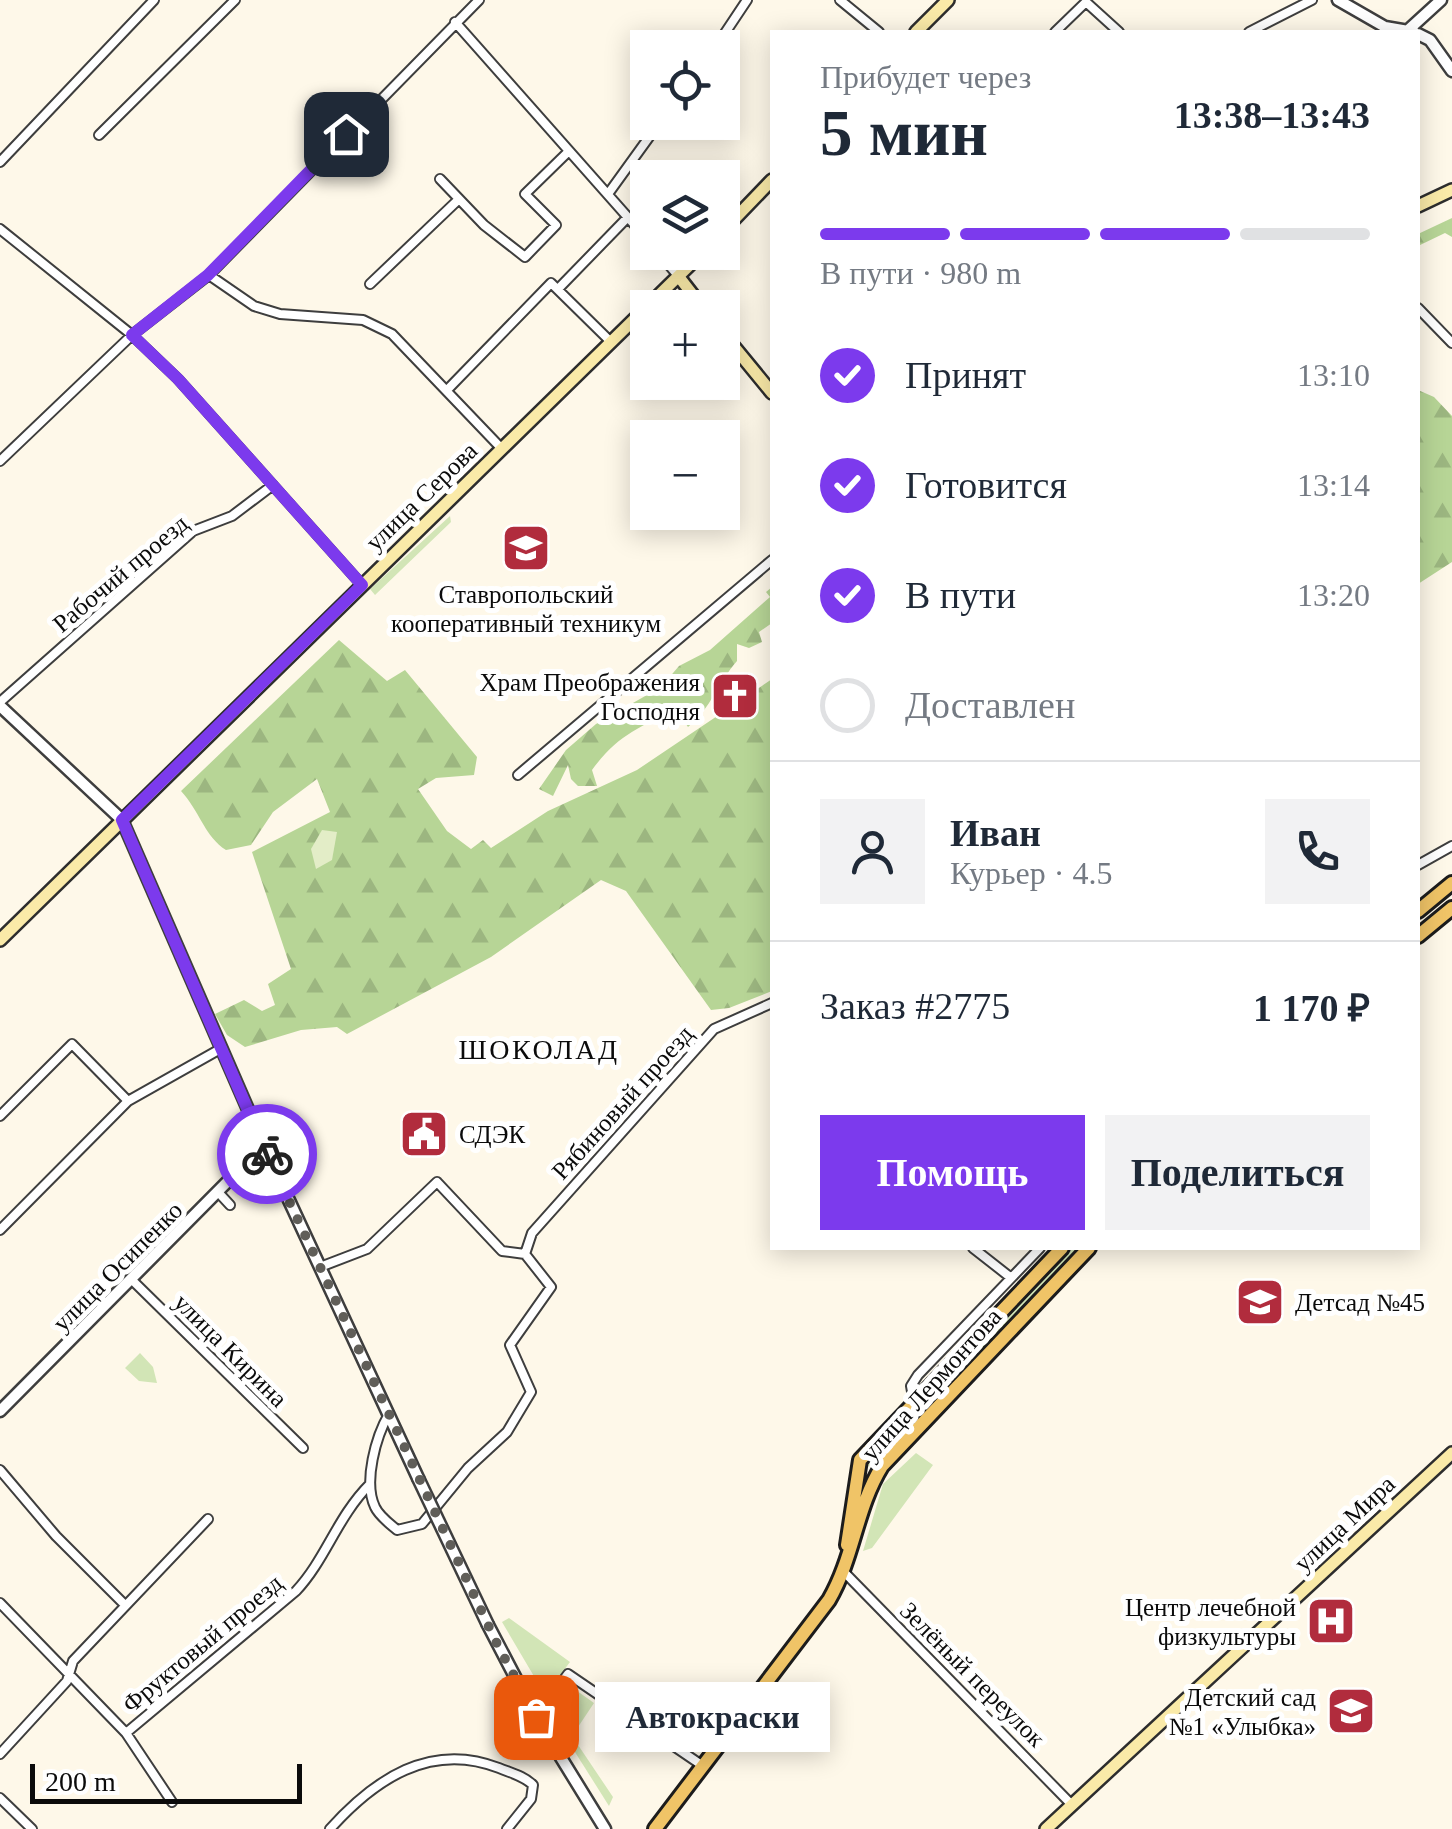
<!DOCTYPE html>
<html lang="ru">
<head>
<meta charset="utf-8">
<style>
  :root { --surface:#fff; --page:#f2f2f3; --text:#1f2937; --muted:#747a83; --line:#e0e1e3; --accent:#7c3aed }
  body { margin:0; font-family:"Times New Roman",serif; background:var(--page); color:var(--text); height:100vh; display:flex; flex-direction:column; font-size:38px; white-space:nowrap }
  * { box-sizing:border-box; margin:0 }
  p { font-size:32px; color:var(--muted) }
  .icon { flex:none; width:55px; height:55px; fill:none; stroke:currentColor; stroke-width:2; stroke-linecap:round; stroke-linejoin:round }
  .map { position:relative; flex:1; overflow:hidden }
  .sheet { position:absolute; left:770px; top:30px; width:650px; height:1220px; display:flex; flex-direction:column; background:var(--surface); border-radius:0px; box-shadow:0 5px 25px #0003 }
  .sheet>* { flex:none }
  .tools { position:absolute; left:630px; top:30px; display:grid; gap:20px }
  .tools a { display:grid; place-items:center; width:110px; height:110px; border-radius:0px; background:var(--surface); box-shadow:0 5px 25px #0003; font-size:50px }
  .scale { position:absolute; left:30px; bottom:25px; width:272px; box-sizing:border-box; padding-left:10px; border:5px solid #0b0b0b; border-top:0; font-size:28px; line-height:35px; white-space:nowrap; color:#0b0b0b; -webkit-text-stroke:8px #fff; paint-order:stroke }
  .pin { position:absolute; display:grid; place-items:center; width:85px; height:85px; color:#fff; margin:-42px; border-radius:20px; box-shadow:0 5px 15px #0006 }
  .courier { position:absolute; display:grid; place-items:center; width:100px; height:100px; margin:-50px; border:8px solid #7c3aed; border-radius:50%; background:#fff; color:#222; box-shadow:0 2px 12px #0007 }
  .bubble { position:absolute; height:70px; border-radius:0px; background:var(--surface); box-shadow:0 5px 25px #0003; font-size:32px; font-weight:800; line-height:70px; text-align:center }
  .headline em { font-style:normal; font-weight:800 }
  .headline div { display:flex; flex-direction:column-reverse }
  .headline { display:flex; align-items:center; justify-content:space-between; height:170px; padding:0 50px }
  h1 { font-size:65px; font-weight:800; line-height:75px }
  .bar { display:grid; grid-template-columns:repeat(4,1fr); gap:15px 10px; align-content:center; height:120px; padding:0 50px }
  .bar i { height:12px; border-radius:8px; background:var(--line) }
  .bar .selected { background:var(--accent) }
  .bar p { grid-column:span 4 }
  .line { display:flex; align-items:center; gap:25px; padding:0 50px; border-top:2px solid var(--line) }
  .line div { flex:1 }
  .round { display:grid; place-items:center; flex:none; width:105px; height:105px; border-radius:0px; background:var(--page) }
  ol { padding:0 50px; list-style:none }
  li { display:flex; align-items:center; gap:30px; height:110px }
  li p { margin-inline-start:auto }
  li .icon { padding:10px; border-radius:50%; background:var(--accent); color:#fff; stroke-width:4 }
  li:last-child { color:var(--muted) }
  li i { width:55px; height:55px; border:5px solid var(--line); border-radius:50% }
  .button { display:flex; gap:20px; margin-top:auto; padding:20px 50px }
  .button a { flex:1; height:115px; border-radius:0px; background:var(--accent); color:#fff; font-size:40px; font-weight:800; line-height:115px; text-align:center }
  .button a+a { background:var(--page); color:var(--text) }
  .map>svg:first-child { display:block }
  .green { fill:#d2e5b6 }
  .forest { fill:url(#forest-firs) }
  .pitch { fill:#e3edc7 }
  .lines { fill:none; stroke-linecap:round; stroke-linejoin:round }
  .minor-casing { stroke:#3e3e3e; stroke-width:12 }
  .tertiary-casing { stroke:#3e3e3e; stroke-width:15 }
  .secondary-casing { stroke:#2d2d2d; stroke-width:16 }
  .primary-casing { stroke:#1c1c1c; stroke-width:18 }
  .minor { stroke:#fff; stroke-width:8 }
  .tertiary { stroke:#fff; stroke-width:10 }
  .secondary { stroke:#faeaa8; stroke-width:11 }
  .primary { stroke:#f0c467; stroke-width:12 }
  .tertiary-bridge-casing { stroke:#3e3e3e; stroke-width:15; stroke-linecap:butt }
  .tertiary-bridge { stroke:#fff; stroke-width:10 }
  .done { stroke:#605e59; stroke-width:10; stroke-dasharray:0 18 }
  .route { stroke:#7c3aed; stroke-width:12 }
  .labels { text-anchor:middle; stroke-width:10; stroke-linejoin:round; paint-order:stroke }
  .street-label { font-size:25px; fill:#0b0b0b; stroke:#fff }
  .poi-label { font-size:25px; fill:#0b0b0b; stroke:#fff; text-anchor:end }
  .neighbourhood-label { font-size:28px; letter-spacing:2.5px; fill:#0b0b0b; stroke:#fff }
</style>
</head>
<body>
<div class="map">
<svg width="1452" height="1829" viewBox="0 0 1452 1829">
  <defs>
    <pattern id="forest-firs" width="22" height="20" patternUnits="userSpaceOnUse" patternTransform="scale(2.5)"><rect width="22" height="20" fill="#b7d596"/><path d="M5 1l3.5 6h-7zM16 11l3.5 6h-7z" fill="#9cb680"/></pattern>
  </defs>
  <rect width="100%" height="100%" fill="#fef8e9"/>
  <!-- green -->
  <path class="green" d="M450 516 451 522 375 595 370 589Z
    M1073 1248H1079L868 1467 867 1464Z
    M140 1353 153 1367 157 1383 139 1381 125 1368Z
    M916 1453 933 1465 872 1548 863 1551 883 1484Z
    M509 1618 570 1662 545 1695 502 1622Z
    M570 1686 594 1703 572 1736 613 1797 609 1806 551 1714Z"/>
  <!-- forest -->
  <path class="forest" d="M1452 218V237L1445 233 1418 246V234Z
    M1418 390 1434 397 1452 416V562L1418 584Z
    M772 587V623L759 632 762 642 749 648 737 644V661C717 684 712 707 688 727L675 708C638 730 619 733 592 770L597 786H578L571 779 568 765 553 796 539 789 566 750 596 724 661 687 679 666 710 650 770 597 766 592Z
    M339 640 387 681 405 670 477 757 474 775 436 778 418 789 447 831 471 849 483 840 491 848 548 811 637 770 772 679V991L729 1008 711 1010 626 891 601 880 491 957 347 1034 337 1027 301 1030 245 1047 227 1035 215 1014 244 1000 262 1011 275 1005 268 984 291 969 252 852 330 812 317 779 273 812 251 845 226 850C205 837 199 810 181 791Z"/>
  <!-- pitch -->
  <path class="pitch" d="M322 830 337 832 332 860 316 869 311 849Z"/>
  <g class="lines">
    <!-- minor casing -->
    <g class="minor-casing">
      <path id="minor" d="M840 0 879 32
        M455 22 648 240
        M1055 32 1086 2 1119 32
        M1249 32 1312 0
        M715 48 747 0
        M99 135 235 0
        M0 162 154 0
        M440 179 484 225 525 257 556 225 525 194 569 151
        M608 194 660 122
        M0 229 132 335 178 379 362 585
        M658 252 679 277
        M209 275 254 306 280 314 363 320 392 334 502 449
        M370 284 458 200
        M558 289 628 217
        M1418 308 1452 343
        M448 389 551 283 611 342
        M0 461 132 335 209 275 479 0
        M0 702 193 531 232 516 273 485
        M518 775 772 560
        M1418 865 1452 846
        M0 1116 72 1044 128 1101 222 1048
        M218 1192 230 1205
        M0 1230 128 1101
        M973 1248 1010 1277
        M320 1267 367 1249 437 1182 502 1251 525 1254
        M131 1279 303 1448
        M914 1403 911 1386 918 1375 1040 1248
        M389 1414C376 1436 363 1482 375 1507 379 1516 390 1524 397 1530L422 1524 468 1468 507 1432 531 1392 510 1345 551 1287 525 1254 532 1233 714 1029 772 1003
        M0 1470 56 1536 125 1605
        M844 1572 1072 1805
        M0 1603 126 1733 172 1802
        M536 1717 568 1674 703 1766
        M126 1733 296 1591C326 1559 337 1517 370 1484
        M0 1754 67 1681 73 1661 208 1519
        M0 1798 32 1829
        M330 1829C374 1780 430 1741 499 1768 511 1773 524 1776 533 1785L531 1799 507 1829"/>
    </g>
    <!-- tertiary casing -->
    <g class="tertiary-casing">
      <path id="tertiary" d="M1338 0 1385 27 1414 32
        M1406 32 1441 0
        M1418 34 1430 40 1452 71
        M0 706 122 820 267 1153 418 1478
        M0 1411 238 1171 267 1153
        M488 1625 536 1717 605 1829"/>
    </g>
    <!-- secondary casing -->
    <g class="secondary-casing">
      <path id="secondary" d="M916 32 948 0
        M1418 206 1452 190
        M722 232 772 180
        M679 277 703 308
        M722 332 772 393
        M0 940 703 252
        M1046 1829 1452 1453"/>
    </g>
    <!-- primary casing -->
    <g class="primary-casing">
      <path id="primary" d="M1418 911 1452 883
        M1418 936 1452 908
        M847 1545 860 1460 1062 1248
        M655 1829 829 1600C854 1557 856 1508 882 1466L1089 1248"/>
    </g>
    <!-- minor -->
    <use href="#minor" class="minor"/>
    <!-- tertiary -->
    <use href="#tertiary" class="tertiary"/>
    <!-- secondary -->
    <use href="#secondary" class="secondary"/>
    <!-- primary -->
    <use href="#primary" class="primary"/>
    <!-- tertiary-bridge casing -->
    <g class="tertiary-bridge-casing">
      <path id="tertiary-bridge" d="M418 1478 488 1625"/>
    </g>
    <!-- tertiary-bridge -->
    <use href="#tertiary-bridge" class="tertiary-bridge"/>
  </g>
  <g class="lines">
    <!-- done -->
    <path class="done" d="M267 1154 496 1642 536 1717"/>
    <!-- route -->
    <path class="route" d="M267 1154 122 820 362 585 178 379 132 335 208 275 346 134"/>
  </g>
  <!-- icons -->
  <defs>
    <g id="university-square" transform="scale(2.5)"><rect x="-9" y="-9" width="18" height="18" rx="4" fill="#b12c3d" stroke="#fff"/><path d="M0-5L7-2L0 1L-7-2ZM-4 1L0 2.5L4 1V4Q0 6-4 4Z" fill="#fff"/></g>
    <g id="church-square" transform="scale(2.5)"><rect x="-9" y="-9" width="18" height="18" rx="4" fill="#b12c3d" stroke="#fff"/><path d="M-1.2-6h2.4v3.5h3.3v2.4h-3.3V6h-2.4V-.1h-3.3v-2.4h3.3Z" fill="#fff"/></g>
    <g id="civic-square" transform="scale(2.5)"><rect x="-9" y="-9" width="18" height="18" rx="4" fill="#b12c3d" stroke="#fff"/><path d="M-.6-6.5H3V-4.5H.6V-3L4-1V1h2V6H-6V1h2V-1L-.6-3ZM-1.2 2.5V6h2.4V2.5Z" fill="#fff"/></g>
    <g id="school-square" transform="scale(2.5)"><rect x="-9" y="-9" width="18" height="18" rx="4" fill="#b12c3d" stroke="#fff"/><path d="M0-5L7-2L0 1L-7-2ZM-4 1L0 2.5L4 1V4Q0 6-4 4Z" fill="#fff"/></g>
    <g id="hospital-square" transform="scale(2.5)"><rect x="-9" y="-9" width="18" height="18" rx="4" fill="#b12c3d" stroke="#fff"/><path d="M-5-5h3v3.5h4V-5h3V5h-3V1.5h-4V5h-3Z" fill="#fff"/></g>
  </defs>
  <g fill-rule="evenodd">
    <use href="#university-square" x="526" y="548"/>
    <use href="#church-square" x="735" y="696"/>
    <use href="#civic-square" x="424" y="1134"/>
    <use href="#school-square" x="1260" y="1302"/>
    <use href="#hospital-square" x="1331" y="1621"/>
    <use href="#school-square" x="1351" y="1711"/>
  </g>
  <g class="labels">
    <!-- street labels -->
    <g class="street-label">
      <text transform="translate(421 496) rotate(-44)" y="9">улица Серова</text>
      <text transform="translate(120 573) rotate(-40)" y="9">Рабочий проезд</text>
      <text transform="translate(622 1102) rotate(-48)" y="9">Рябиновый проезд</text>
      <text transform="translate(117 1266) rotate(-45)" y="9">улица Осипенко</text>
      <text transform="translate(231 1350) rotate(45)" y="9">улица Кирина</text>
      <text transform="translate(931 1384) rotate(-48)" y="9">улица Лермонтова</text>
      <text transform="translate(1344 1523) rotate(-43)" y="9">улица Мира</text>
      <text transform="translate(202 1643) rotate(-40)" y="9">Фруктовый проезд</text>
      <text transform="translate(973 1674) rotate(45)" y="9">Зелёный переулок</text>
    </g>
    <!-- poi labels -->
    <g class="poi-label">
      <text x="526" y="603" text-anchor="middle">Ставропольский<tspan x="526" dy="29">кооперативный техникум</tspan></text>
      <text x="700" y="691">Храм Преображения<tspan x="700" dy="29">Господня</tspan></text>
      <text x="459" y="1143" text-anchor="start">СДЭК</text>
      <text x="1295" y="1311" text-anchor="start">Детсад №45</text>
      <text x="1296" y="1616">Центр лечебной<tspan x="1296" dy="29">физкультуры</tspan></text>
      <text x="1316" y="1706">Детский сад<tspan x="1316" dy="29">№1 «Улыбка»</tspan></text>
    </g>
    <!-- neighbourhood labels -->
    <g class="neighbourhood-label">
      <text x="539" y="1059">ШОКОЛАД</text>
    </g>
  </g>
</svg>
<div class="tools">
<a><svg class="icon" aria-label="locate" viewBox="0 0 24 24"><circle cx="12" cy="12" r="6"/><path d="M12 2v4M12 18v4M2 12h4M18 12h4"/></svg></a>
<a><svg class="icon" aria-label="layers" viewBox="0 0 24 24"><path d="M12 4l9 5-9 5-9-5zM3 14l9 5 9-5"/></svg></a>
<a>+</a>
<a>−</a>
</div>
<div class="scale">200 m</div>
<div class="pin" style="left:536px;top:1717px;background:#ea580c"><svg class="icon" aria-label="bag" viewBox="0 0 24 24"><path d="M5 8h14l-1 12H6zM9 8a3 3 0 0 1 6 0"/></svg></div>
<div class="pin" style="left:346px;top:134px;background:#1f2937"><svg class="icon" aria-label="home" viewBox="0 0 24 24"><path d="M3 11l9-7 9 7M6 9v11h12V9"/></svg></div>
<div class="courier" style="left:267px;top:1154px"><svg class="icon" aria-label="bike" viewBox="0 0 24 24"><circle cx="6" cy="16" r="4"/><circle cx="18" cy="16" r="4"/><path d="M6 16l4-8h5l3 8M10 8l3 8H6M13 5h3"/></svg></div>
<div class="bubble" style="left:595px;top:1682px;width:235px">Автокраски</div>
<section class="sheet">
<div class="headline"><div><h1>5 мин</h1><p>Прибудет через</p></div><em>13:38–13:43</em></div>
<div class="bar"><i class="selected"></i><i class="selected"></i><i class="selected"></i><i></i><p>В пути · 980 m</p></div>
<ol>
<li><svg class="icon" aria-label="check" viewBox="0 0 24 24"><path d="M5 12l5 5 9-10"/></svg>Принят<p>13:10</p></li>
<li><svg class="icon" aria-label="check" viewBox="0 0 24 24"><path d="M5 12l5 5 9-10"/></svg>Готовится<p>13:14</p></li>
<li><svg class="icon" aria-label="check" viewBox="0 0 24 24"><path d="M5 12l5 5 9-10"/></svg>В пути<p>13:20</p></li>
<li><i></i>Доставлен</li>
</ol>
<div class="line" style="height:180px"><a class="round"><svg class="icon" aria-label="person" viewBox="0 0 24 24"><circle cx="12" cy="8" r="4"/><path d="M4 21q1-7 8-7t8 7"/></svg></a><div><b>Иван</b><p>Курьер · 4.5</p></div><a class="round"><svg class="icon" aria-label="phone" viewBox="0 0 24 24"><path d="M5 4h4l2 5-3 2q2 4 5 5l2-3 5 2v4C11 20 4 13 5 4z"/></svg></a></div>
<div class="line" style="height:130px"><div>Заказ #2775</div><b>1 170 ₽</b></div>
<div class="button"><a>Помощь</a><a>Поделиться</a></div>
</section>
</div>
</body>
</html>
